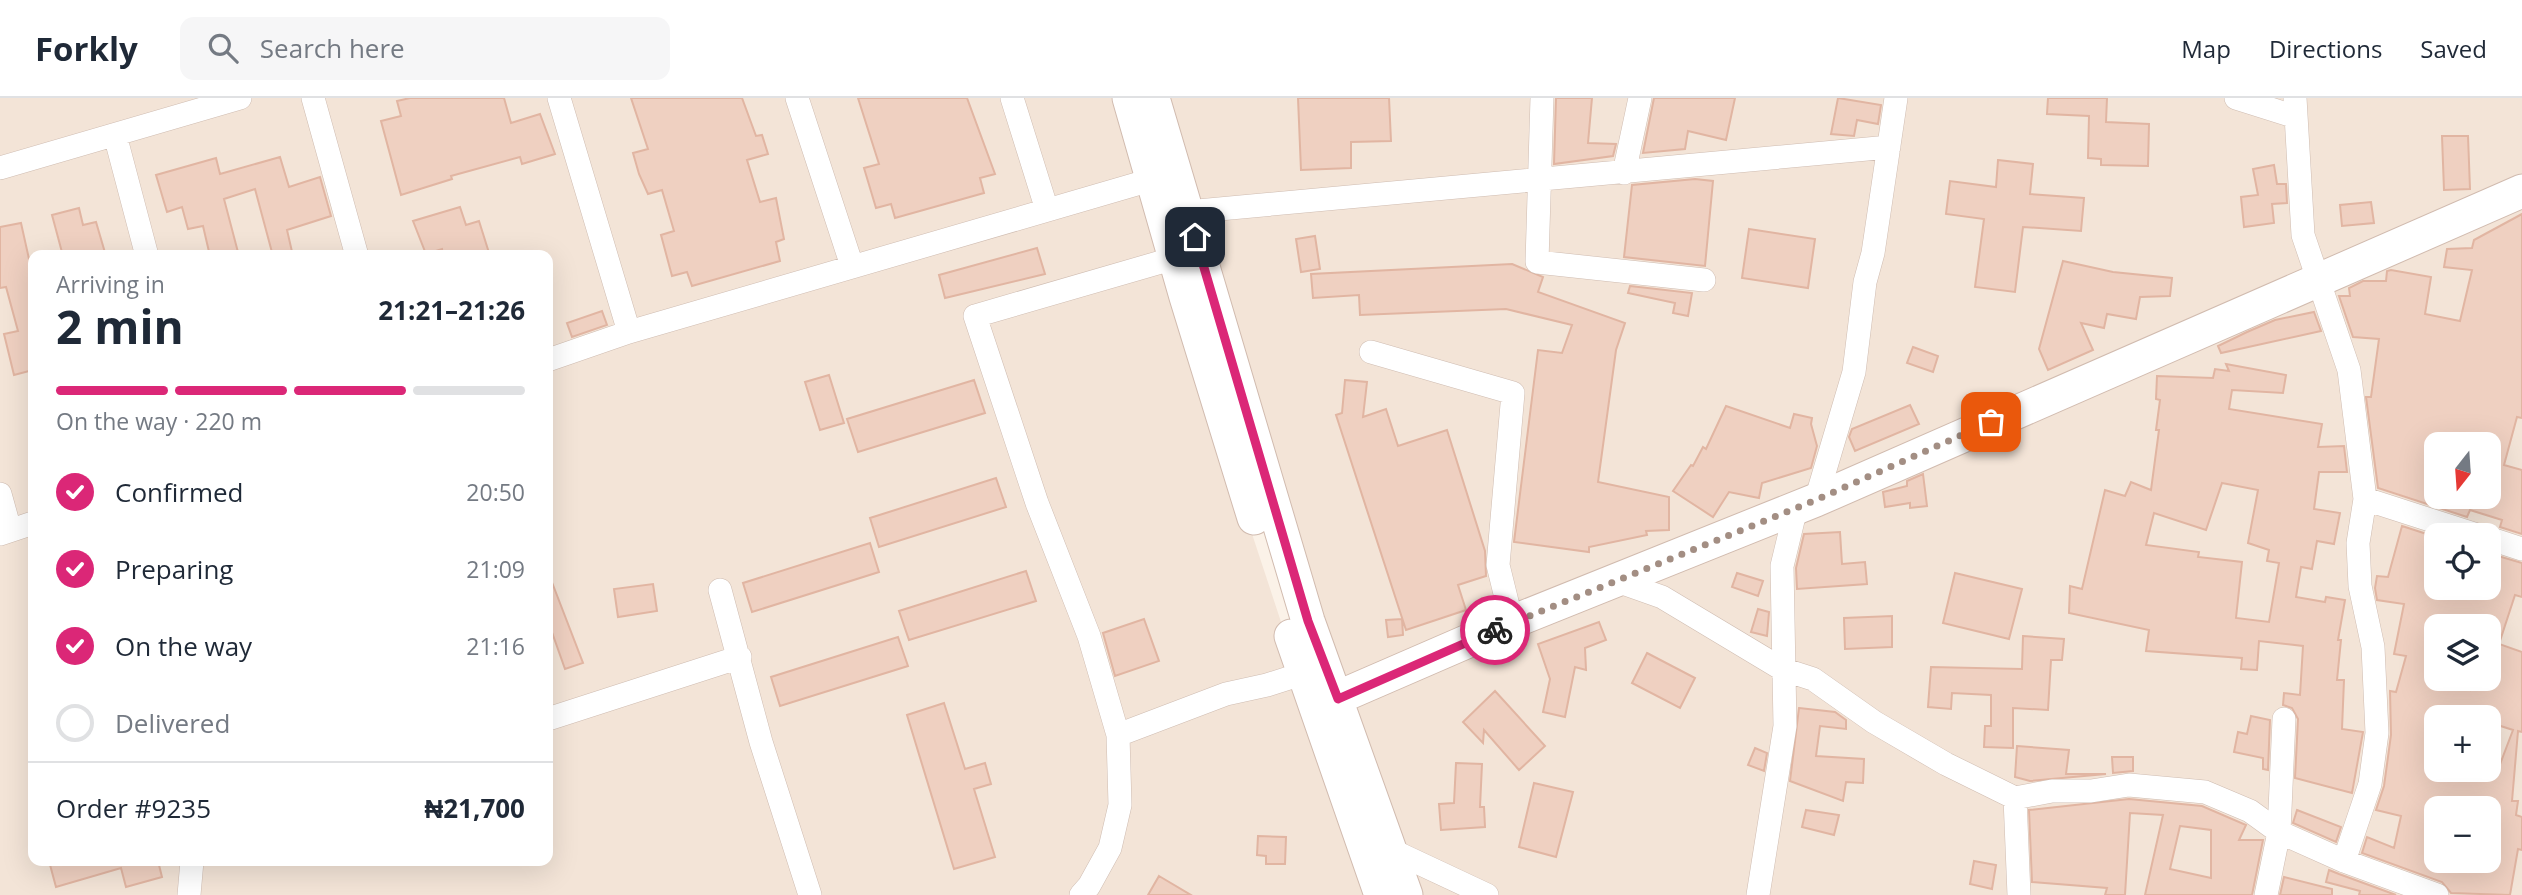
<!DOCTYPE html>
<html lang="en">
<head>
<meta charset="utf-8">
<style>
  :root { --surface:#fff; --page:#f6f6f7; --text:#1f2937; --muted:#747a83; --line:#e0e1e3; --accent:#db2777 }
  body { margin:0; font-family:"Open Sans",sans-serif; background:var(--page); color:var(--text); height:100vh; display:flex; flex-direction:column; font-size:26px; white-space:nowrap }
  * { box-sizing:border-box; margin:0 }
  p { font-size:23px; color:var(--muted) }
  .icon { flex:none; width:38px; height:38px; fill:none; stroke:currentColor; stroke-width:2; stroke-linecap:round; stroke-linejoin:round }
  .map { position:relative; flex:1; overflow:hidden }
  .drawer { position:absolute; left:28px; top:152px; width:525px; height:616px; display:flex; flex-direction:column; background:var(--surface); border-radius:14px; box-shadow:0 7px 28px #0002 }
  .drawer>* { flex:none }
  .needle { width:46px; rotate:197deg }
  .controls { position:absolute; left:2424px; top:334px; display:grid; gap:14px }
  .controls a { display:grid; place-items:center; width:77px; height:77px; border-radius:14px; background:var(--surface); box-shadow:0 7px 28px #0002; font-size:35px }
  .pin { position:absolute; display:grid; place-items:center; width:60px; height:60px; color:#fff; margin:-30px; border-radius:14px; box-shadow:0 4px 10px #0006 }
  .courier { position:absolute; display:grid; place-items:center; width:70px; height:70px; margin:-35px; border:5px solid #db2777; border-radius:50%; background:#fff; color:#222; box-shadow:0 2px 9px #0007 }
  .summary em { font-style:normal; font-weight:700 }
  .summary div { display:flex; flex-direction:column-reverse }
  .summary { display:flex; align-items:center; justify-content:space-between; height:119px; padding:0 28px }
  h1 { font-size:46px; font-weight:700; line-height:52px }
  .bar { display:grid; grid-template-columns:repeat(4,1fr); gap:10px 7px; align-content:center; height:84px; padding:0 28px }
  .bar i { height:9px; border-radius:5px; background:var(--line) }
  .bar .on { background:var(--accent) }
  .bar p { grid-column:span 4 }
  .line { display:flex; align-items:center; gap:18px; padding:0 28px; border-top:2px solid var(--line) }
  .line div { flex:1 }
  ol { padding:0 28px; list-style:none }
  li { display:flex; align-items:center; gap:21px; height:77px }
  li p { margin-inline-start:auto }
  li .icon { padding:7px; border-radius:50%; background:var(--accent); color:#fff; stroke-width:4 }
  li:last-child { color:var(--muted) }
  li i { width:38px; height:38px; border:4px solid var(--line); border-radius:50% }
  header { display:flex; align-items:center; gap:42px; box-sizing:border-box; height:98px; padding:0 35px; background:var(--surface); border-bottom:2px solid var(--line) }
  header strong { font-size:33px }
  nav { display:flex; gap:38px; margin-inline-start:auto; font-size:24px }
  .search { width:490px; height:63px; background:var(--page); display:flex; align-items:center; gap:18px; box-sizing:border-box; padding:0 24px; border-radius:14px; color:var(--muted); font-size:26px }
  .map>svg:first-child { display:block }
  .residential { fill:#f3e4d7; fill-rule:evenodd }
  .building { fill:#efd0c1; stroke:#e1b5a2; stroke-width:2; fill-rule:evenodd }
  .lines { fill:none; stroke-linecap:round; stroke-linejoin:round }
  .street-casing { stroke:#cfbcb1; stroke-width:24 }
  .secondary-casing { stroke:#d1bbaf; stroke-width:35 }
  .street { stroke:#fff; stroke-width:23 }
  .secondary { stroke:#fff; stroke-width:33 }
  .done { stroke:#a38e83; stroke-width:7; stroke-dasharray:0 12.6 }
  .route { stroke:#db2777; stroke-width:9 }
</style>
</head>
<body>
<header>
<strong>Forkly</strong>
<div class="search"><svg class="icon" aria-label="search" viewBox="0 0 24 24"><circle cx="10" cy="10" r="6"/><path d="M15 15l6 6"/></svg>Search here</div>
<nav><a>Map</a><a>Directions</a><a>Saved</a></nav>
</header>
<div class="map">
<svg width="2522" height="797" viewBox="0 0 2522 797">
  <rect width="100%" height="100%" fill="#fbf2e8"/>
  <!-- residential -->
  <path class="residential" d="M0 0H1111L1140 96 1371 797H0ZM33 158H548V763H33Z
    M1148 0H2522V797H1410ZM2436 346H2488V399H2436ZM2436 438H2488V490H2436ZM2436 528H2488V581H2436ZM2436 620H2488V672H2436ZM2436 710H2488V763H2436Z"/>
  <!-- building -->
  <path class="building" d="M410 0H504L511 25 540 16 555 56 522 66 520 59 451 78 452 81 401 97 381 23 401 18 397 3Z
    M631 0H742L756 38 762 37 768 56 747 62 760 104 776 100 784 141 776 144 780 163 692 188 687 174 672 178 661 137 674 133 662 92 648 96 639 76 633 55 648 51Z
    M858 0H967L995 76 980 80 984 95 895 120 891 106 876 110 864 70 879 66Z
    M1298 0H1389L1391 43 1351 44V70L1301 72Z
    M1556 0H1592L1588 45 1616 46 1613 58 1554 66Z
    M1654 0H1735L1726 42 1688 33 1685 51 1643 55Z
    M1838 0 1881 7 1878 26 1857 22 1854 38 1831 36Z
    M2048 0H2107L2106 24 2149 26 2148 68 2101 67V61L2088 60 2089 18 2047 16Z
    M2442 38H2468L2470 91 2444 92Z
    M280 59 289 89 320 79 331 118 287 132 293 158H273L255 91 224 101 239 158H210L203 128 188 131 182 109 167 114 156 77 216 60 220 76Z
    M1998 62 2033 66 2030 96 2084 100 2081 133 2023 129 2015 194 1975 189 1984 121 1946 116 1950 83 1996 89Z
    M2274 67 2277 86H2286L2287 105 2272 106 2274 125 2244 129 2241 99 2258 97 2253 71Z
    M1695 81 1713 83 1705 168 1624 159 1632 87Z
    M2371 104 2374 125 2342 128 2340 107Z
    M460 109 466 127 479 123 490 158H443L442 151 426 156 413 123Z
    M79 110 83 127 96 124 106 158H63L52 117Z
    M2522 116V320L2517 319 2504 367 2522 372V436L2500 429 2502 422 2470 412 2467 419 2378 390 2366 299H2371L2379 241 2353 239 2339 198H2350L2349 190 2363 183H2386L2387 173 2391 172 2431 179 2425 216 2460 223 2472 172 2444 169 2447 151 2472 150 2474 142ZM2457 341 2488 346V399H2442L2436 402V346H2456Z
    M21 125 33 179V272L14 277 4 236 18 233 6 189 0 190V129Z
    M1749 131 1815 141 1808 190 1742 180Z
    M1315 138 1320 171 1301 174 1296 141Z
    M1037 150 1045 176 945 200 939 177Z
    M2063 163 2113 174 2172 180 2170 198 2140 199 2136 221 2107 216 2104 230 2081 225 2093 252 2048 272 2039 251Z
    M1512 166 1543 179 1538 194 1625 225 1616 252 1598 384 1669 399V432L1646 433 1647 437 1589 449V454L1514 444 1538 252 1562 255 1572 227 1506 211 1360 217 1359 197 1313 200 1311 176Z
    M1630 188 1692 195 1688 218 1673 215 1675 205 1628 195Z
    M602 213 607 227 572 239 567 225Z
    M2314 214 2321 233 2221 255 2218 248 2247 234 2275 222Z
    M1913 249 1938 258 1933 274 1907 265Z
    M2226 266 2286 277 2283 295 2232 292 2229 311 2322 326 2318 349 2344 348 2347 374H2319L2314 411 2340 415 2334 446 2317 443 2312 471 2301 469 2296 499 2325 504 2326 499 2345 502 2338 542H2341L2337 582H2344L2342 631 2363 634 2352 695 2295 680 2298 621 2292 610 2283 607 2284 595 2300 597 2303 548 2259 543 2257 572 2241 571 2242 560 2146 553 2149 532 2069 515 2070 488 2082 491 2105 392 2125 398 2131 384 2151 392 2159 332H2156L2160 302 2156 301 2157 278 2213 280 2215 271 2229 273ZM2222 385 2258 392 2248 445 2269 452 2267 463 2279 465 2269 524 2236 520 2242 464 2198 459 2199 454 2146 447 2154 415 2206 432Z
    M829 277 844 325 820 332 805 284Z
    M974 282 985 315 858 354 847 321Z
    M1345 282 1367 284 1363 319 1386 311 1398 348 1447 332 1485 453 1486 478 1458 487 1466 512 1406 532 1336 317 1342 315Z
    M1910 307 1919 326 1855 353 1849 339 1852 331Z
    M1726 308 1790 330 1794 316 1812 320 1811 326 1817 348 1811 370 1762 385 1759 400 1729 394 1713 419 1673 393 1691 367 1693 368 1703 349 1706 351Z
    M1923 376 1927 408 1910 410V405L1885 409 1883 394 1907 388V383Z
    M996 380 1006 409 879 449 870 420Z
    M2402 428 2436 439V490H2488V455L2522 465V499L2515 497 2499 546 2522 554V634L2518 633 2512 703H2518L2516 717 2522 719V752L2518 751 2510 797 2451 795 2442 784 2362 755 2367 739 2394 750 2401 718 2376 712 2384 688 2391 637 2390 593 2396 594 2406 558 2394 556 2404 506 2377 502 2375 490 2377 478 2388 479ZM2436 528H2488V581H2474L2470 592 2436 582ZM2457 614 2488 620V624L2513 632 2499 669 2494 668 2493 672H2436V620H2455ZM2449 700 2488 710V763H2436V748L2430 747 2436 710H2445Z
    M1840 434 1842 466 1865 464 1867 486 1797 491 1796 470 1804 436Z
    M870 445 879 474 752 514 743 485Z
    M1026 473 1036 503 909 542 899 513Z
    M548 474 583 565 565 571 548 523Z
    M1737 475 1763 483 1758 498 1732 489Z
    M1955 475 2022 491 2009 541 1943 525Z
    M653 486 657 513 618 519 614 491Z
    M1758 511 1769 514 1767 538 1751 534Z
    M1892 518V549L1845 551 1844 520Z
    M1144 521 1159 563 1115 578 1103 535Z
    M1402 521 1403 537 1388 539 1386 522Z
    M1599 524 1606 542 1585 550 1586 572 1575 569 1565 619 1543 614 1550 581 1538 546Z
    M2023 538 2064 541 2062 562H2051L2048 612 2013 610V650L1984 649 1985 628H1991V597L1952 595 1951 611 1928 609 1931 569 2022 571Z
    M898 539 908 568 780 608 771 579Z
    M1647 555 1695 580 1680 610 1632 585Z
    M1495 593 1545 648 1519 672 1484 632 1483 645 1463 624Z
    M944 605 965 671 985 665 991 686 974 691 995 759 954 771 907 617Z
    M1799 610 1835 614 1846 622V631L1820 628 1816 658 1864 661 1863 685 1846 684 1843 703 1790 683Z
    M2251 618 2270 622 2268 672 2263 671V660L2234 654 2238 634 2247 636Z
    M2017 648 2069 652 2066 676H2106L2030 683 2015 679Z
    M1755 650 1767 655 1764 673 1748 667Z
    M2112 659H2133V673L2113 675Z
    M1456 665 1482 666 1480 709H1484L1485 729 1441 732 1439 706 1454 705Z
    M1534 685 1573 694 1556 759 1519 749Z
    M2129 701 2202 708 2246 727 2239 742H2263L2252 797H2145L2163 717 2130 715 2125 797H2105L2107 790 2032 784 2029 712ZM2180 728 2211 732V780L2170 771Z
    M1806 712 1839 717 1834 737 1802 729Z
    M2297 712 2341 729 2336 744 2293 725Z
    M1258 738 1286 739 1285 766H1266V758L1257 757Z
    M49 763H158L162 779 126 789 121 770 56 789Z
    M1974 763 1996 767 1992 791 1970 786Z
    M2329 772 2339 776 2396 797H2359L2360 793 2326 784Z
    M1159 778 1191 797H1148Z
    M2284 779 2332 791V797H2280Z"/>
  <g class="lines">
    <!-- street casing -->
    <g class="street-casing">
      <path id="street" d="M313 0 357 158
        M559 0 629 234
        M797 0 852 168
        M1012 0 1047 112
        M1542 0 1537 164 1704 182
        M2236 0 2296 19
        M2295 0 2303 137 2349 272 2365 401 2358 445 2360 488 2373 549 2377 635 2370 686 2344 763
        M115 37 147 158
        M0 70 240 0
        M1624 75 1640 0
        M1187 114 1889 49
        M1371 254 1513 295 1498 467 1512 524
        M548 262 629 234 1154 81
        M0 396 10 432
        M2365 401 2480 438
        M1816 402 1854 274 1865 184 1873 155 1896 0
        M0 436 33 425
        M2488 440 2522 451
        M1614 482 1662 499 1782 571 1813 581 1874 624 1946 666 2015 700 2052 693H2091L2129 687 2205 694 2250 713 2279 734 2344 763 2437 797
        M720 492 761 644 810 797
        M548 621 740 559
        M1118 637 1226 596 1267 587 1317 571
        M2015 700 2019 797
        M1391 752 1487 797
        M189 797 192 763
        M1081 797 1089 788 1110 750 1120 707 1118 637 1089 538 1037 405 975 218 1175 160
        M1758 797 1785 628 1782 468 1796 410
        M2266 797 2279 734 2284 621"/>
    </g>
    <!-- secondary casing -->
    <g class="secondary-casing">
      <path id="secondary" d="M1129 0 1186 199 1254 420
        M1153 0 1308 523 1406 797
        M1291 538 1381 797
        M1316 609 1512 524 1816 402 2522 93"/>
    </g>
    <!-- street -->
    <use href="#street" class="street"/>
    <!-- secondary -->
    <use href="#secondary" class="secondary"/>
  </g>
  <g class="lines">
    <!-- done -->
    <path class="done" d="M1495 532 1816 402 1991 324"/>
    <!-- route -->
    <path class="route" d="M1195 139 1308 523 1338 601 1495 532"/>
  </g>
</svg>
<div class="controls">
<a><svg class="needle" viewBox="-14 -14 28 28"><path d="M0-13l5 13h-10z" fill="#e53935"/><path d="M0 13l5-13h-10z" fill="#747a83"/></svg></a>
<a><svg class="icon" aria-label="locate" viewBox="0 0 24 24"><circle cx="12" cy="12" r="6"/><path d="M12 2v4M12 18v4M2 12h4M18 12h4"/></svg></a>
<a><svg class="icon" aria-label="layers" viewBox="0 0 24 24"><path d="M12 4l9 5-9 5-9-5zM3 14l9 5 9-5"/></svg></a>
<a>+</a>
<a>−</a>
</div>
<div class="pin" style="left:1991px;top:324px;background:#ea580c"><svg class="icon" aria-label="bag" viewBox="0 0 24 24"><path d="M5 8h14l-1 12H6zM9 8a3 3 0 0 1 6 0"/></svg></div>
<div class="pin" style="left:1195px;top:139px;background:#1f2937"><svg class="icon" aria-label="home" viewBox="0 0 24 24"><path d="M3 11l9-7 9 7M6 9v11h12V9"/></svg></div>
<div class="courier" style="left:1495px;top:532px"><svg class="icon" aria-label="bike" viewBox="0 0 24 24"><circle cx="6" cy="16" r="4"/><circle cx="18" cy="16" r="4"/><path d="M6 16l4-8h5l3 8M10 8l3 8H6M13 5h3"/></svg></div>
<section class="drawer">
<div class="summary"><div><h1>2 min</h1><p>Arriving in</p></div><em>21:21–21:26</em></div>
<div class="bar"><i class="on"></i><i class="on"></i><i class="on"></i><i></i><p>On the way · 220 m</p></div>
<ol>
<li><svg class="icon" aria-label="check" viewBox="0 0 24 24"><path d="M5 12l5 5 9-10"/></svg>Confirmed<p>20:50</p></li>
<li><svg class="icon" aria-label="check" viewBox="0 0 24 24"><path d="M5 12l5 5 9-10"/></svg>Preparing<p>21:09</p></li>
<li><svg class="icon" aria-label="check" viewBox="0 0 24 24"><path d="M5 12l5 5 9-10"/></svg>On the way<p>21:16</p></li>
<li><i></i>Delivered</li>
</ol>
<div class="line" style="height:91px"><div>Order #9235</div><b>₦21,700</b></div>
</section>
</div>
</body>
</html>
